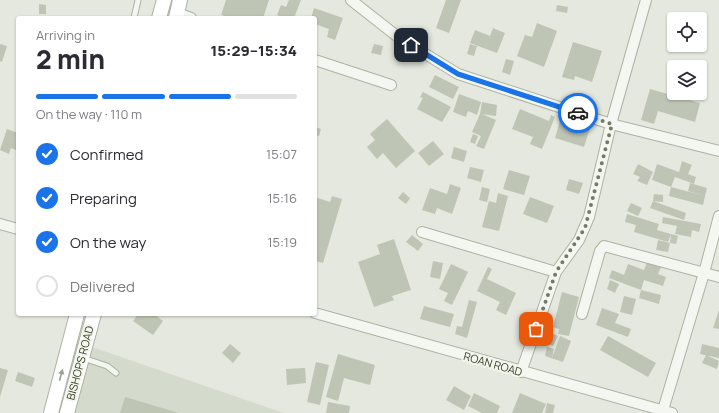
<!DOCTYPE html>
<html lang="en">
<head>
<meta charset="utf-8">
<style>
  :root { --surface:#fff; --page:#f7f7f7; --text:#2b2b33; --muted:#7c7c81; --line:#e1e1e2; --accent:#1a73e8 }
  body { margin:0; font-family:Manrope,sans-serif; background:var(--page); color:var(--text); height:100vh; display:flex; flex-direction:column; font-size:15px; white-space:nowrap }
  * { box-sizing:border-box; margin:0 }
  p { font-size:13px; color:var(--muted) }
  .icon { flex:none; width:22px; height:22px; fill:none; stroke:currentColor; stroke-width:2; stroke-linecap:round; stroke-linejoin:round }
  .map { position:relative; flex:1; overflow:hidden }
  .panel { position:absolute; left:16px; top:16px; width:301px; height:300px; display:flex; flex-direction:column; background:var(--surface); border-radius:4px; box-shadow:0 1px 3px #0004 }
  .panel>* { flex:none }
  .controls { position:absolute; left:667px; top:12px; display:grid; gap:8px }
  .controls a { display:grid; place-items:center; width:40px; height:40px; border-radius:4px; background:var(--surface); box-shadow:0 1px 3px #0004; font-size:20px }
  .pin { position:absolute; display:grid; place-items:center; width:34px; height:34px; color:#fff; margin:-17px; border-radius:8px; box-shadow:0 2px 6px #0006 }
  .courier { position:absolute; display:grid; place-items:center; width:40px; height:40px; margin:-20px; border:3px solid #1a73e8; border-radius:50%; background:#fff; color:#222; box-shadow:0 1px 5px #0007 }
  .overview em { font-style:normal; font-weight:800 }
  .overview div { display:flex; flex-direction:column-reverse }
  .overview { display:flex; align-items:center; justify-content:space-between; height:68px; padding:0 20px }
  h1 { font-size:26px; font-weight:800; line-height:30px }
  .bar { display:grid; grid-template-columns:repeat(4,1fr); gap:6px 4px; align-content:center; height:48px; padding:0 20px }
  .bar i { height:5px; border-radius:3px; background:var(--line) }
  .bar .active { background:var(--accent) }
  .bar p { grid-column:span 4 }
  ol { padding:0 20px; list-style:none }
  li { display:flex; align-items:center; gap:12px; height:44px }
  li p { margin-inline-start:auto }
  li .icon { padding:4px; border-radius:50%; background:var(--accent); color:#fff; stroke-width:4 }
  li:last-child { color:var(--muted) }
  li i { width:22px; height:22px; border:2px solid var(--line); border-radius:50% }
  .map>svg:first-child { display:block }
  .built { fill:#d4dacc }
  .building { fill:#bfc5b5 }
  .lines { fill:none; stroke-linecap:round; stroke-linejoin:round }
  .service-casing { stroke:#adb2a3; stroke-width:7 }
  .minor-casing { stroke:#adb2a3; stroke-width:12 }
  .secondary-casing { stroke:#adb2a3; stroke-width:16 }
  .service { stroke:#f4f6f1; stroke-width:5 }
  .minor { stroke:#f4f6f1; stroke-width:10 }
  .secondary { stroke:#fff; stroke-width:14 }
  .oneway { fill:#9aa092 }
  .done { stroke:#737b66; stroke-width:4; stroke-dasharray:0 7.2 }
  .route { stroke:#1a73e8; stroke-width:5 }
  .labels { text-anchor:middle; stroke-width:4; stroke-linejoin:round; paint-order:stroke }
  .street-label { font-size:11px; fill:#364026; stroke:#f3f6ed }
</style>
</head>
<body>
<div class="map">
<svg width="719" height="413" viewBox="0 0 719 413">
  <rect width="100%" height="100%" fill="#e5e8de"/>
  <!-- built -->
  <path class="built" d="M92 347 284 413H75Z"/>
  <!-- building -->
  <path class="building" d="M226 0H269L263 18H233L221 15Z
    M289 0H301L294 18H284L277 15 281 5 286 7Z
    M446 0H461L449 33 436 28Z
    M39 4 46 5V14H39Z
    M557 5 568 7 567 13 556 11Z
    M314 8 343 18 335 40 327 37 329 29 315 24V18H311Z
    M537 23 557 31 544 67 517 56 525 35 532 37Z
    M493 28 505 33 497 53 470 43 475 30 490 36Z
    M573 42 602 51 592 82 575 76 574 80 562 77Z
    M0 44 7 46 2 62 0 61Z
    M374 44 383 46 381 55 371 53Z
    M470 44 477 46 474 56 467 54Z
    M506 59 514 61 510 75 502 72Z
    M435 75 459 87 453 99 429 87Z
    M650 89 700 103 695 122 658 111 654 124 641 120Z
    M423 92 451 107 442 122 417 109 423 98 420 97Z
    M459 94 481 102 477 115 468 111 466 117 453 112Z
    M482 102 497 105 496 116 482 114 496 120 484 149 476 146 481 136 472 132 480 114Z
    M520 109 549 121 551 115 555 117 542 149 530 144 533 137 512 129Z
    M562 114 592 122 584 147 555 138Z
    M387 119 415 151 396 168 383 153 377 159 367 147 375 140 370 134Z
    M315 127 321 129 319 136 315 135Z
    M7 129 18 133V151L11 148 9 154 0 150Z
    M473 134 478 136 475 144 470 142Z
    M433 141 444 154 429 166 418 153Z
    M454 147 467 151 464 162 451 158Z
    M682 161 692 165 688 174 696 177 694 184 675 177 671 187 652 180 657 164 679 172Z
    M638 164 653 172 647 185 637 181 640 177 633 174Z
    M470 167 484 170 481 182 467 178Z
    M509 170 530 176 524 195 503 189Z
    M569 179 583 183 579 194 566 190Z
    M690 183 707 188 705 196 688 191Z
    M450 184 461 188 452 214 437 208 435 214 422 210 430 188 447 194Z
    M482 187 490 189 487 202 479 200Z
    M671 187 705 196 703 205 669 196Z
    M403 192 410 198 406 204 398 198Z
    M498 193 508 196 499 231 482 227 489 201 496 203Z
    M654 194 663 195V202L653 201Z
    M332 196 342 199 323 263 315 261V197L330 202Z
    M530 197 554 206 547 223 523 214Z
    M653 201 686 213 684 220 650 208Z
    M631 203 642 208 638 216 627 211Z
    M627 214 659 224 657 230 671 234 668 242 634 232 636 225 625 222Z
    M663 217 701 224 699 232 692 230 691 237 675 234 677 226 662 223Z
    M671 234 678 236 676 244 670 243Z
    M412 235 423 244 418 251 406 242Z
    M394 239 411 290 392 296 394 300 374 307 358 262 380 254 377 245Z
    M658 240 670 243 668 252 656 250Z
    M433 261 443 263 440 279 430 277Z
    M647 262 661 267 658 274 666 277 663 286 644 280 641 290 609 278 612 270 624 275 628 264 644 270Z
    M451 264 468 272 452 305 444 301 448 293 439 289Z
    M488 267 492 269 487 279 516 293 506 315 496 310 500 302 477 291Z
    M610 280 619 284 615 293 607 289Z
    M641 290 661 295 659 304 639 298Z
    M562 292 579 297 569 336 558 334 559 329 553 327Z
    M624 296 636 299 632 315 620 312Z
    M469 300 477 302 467 338 455 334 457 326 462 327Z
    M424 306 454 314 450 327 420 319Z
    M602 308 619 314 615 323 631 329 628 337 596 325Z
    M719 310V329L713 328Z
    M138 314H154L163 321 153 335 133 321Z
    M546 330 558 336 553 346 541 341Z
    M560 336 571 341 563 362 545 356 547 347 554 349 552 358Z
    M608 336 656 363 648 377 600 350Z
    M230 344 241 353 233 363 222 353Z
    M702 344 719 348V358L700 354Z
    M338 354 375 365 370 385 344 378 338 401 326 397Z
    M706 355 719 361 717 369 702 363Z
    M316 362 329 365 320 405 307 402Z
    M0 368 8 370 0 397Z
    M305 368 306 383 287 385 286 369Z
    M18 372 35 378 32 387 15 381Z
    M454 386 471 396 464 410 446 400Z
    M474 393 500 406 497 413H482L468 406Z
    M520 393 546 404 542 413H512Z
    M125 397 179 413H120Z
    M328 402 350 406 349 413H326Z
    M547 403 555 405 553 413H545Z"/>
  <g class="lines">
    <!-- service casing -->
    <g class="service-casing">
      <path id="service" d="M134 18 138 0
        M83 358 107 366 116 373"/>
    </g>
    <!-- minor casing -->
    <g class="minor-casing">
      <path id="minor" d="M351 0 398 37 458 74 611 124 719 151
        M177 13 191 18
        M315 60 391 85
        M0 224 18 229
        M422 232 556 272
        M315 313 672 413
        M582 314 600 251 604 246 719 277
        M521 372 556 272 579 240 589 217 611 124 646 0
        M663 410 704 273 719 216"/>
    </g>
    <!-- secondary casing -->
    <g class="secondary-casing">
      <path id="secondary" d="M159 18 164 0
        M176 18 180 0
        M51 413 77 314
        M67 413 94 314"/>
    </g>
    <!-- service -->
    <use href="#service" class="service"/>
    <!-- minor -->
    <use href="#minor" class="minor"/>
    <!-- secondary -->
    <use href="#secondary" class="secondary"/>
  </g>
  <!-- one-way arrows -->
  <defs><path id="oneway-solid" d="M-6-.8H1V-3.2L6.5 0L1 3.2V.8H-6Z"/></defs>
  <use class="oneway" href="#oneway-solid" transform="translate(61 375) rotate(-75)"/>
  <g class="lines">
    <!-- done -->
    <path class="done" d="M536 329 556 272 585 228 612 124 578 113"/>
    <!-- route -->
    <path class="route" d="M411 45 458 74 578 113"/>
  </g>
  <g class="labels">
    <!-- street labels -->
    <g class="street-label">
      <text transform="translate(80 363) rotate(-75)" y="4">BISHOPS ROAD</text>
      <text transform="translate(493 364) rotate(16)" y="4">ROAN ROAD</text>
    </g>
  </g>
</svg>
<div class="controls">
<a><svg class="icon" aria-label="locate" viewBox="0 0 24 24"><circle cx="12" cy="12" r="6"/><path d="M12 2v4M12 18v4M2 12h4M18 12h4"/></svg></a>
<a><svg class="icon" aria-label="layers" viewBox="0 0 24 24"><path d="M12 4l9 5-9 5-9-5zM3 14l9 5 9-5"/></svg></a>
</div>
<div class="pin" style="left:536px;top:329px;background:#ea580c"><svg class="icon" aria-label="bag" viewBox="0 0 24 24"><path d="M5 8h14l-1 12H6zM9 8a3 3 0 0 1 6 0"/></svg></div>
<div class="pin" style="left:411px;top:45px;background:#1f2937"><svg class="icon" aria-label="home" viewBox="0 0 24 24"><path d="M3 11l9-7 9 7M6 9v11h12V9"/></svg></div>
<div class="courier" style="left:578px;top:113px"><svg class="icon" aria-label="car" viewBox="0 0 24 24"><path d="M5 17H2v-5l4-1 3-4h7l3 4 3 1v5h-3M9 17h6M6 11h13"/><circle cx="7" cy="17" r="2"/><circle cx="17" cy="17" r="2"/></svg></div>
<section class="panel">
<div class="overview"><div><h1>2 min</h1><p>Arriving in</p></div><em>15:29–15:34</em></div>
<div class="bar"><i class="active"></i><i class="active"></i><i class="active"></i><i></i><p>On the way · 110 m</p></div>
<ol>
<li><svg class="icon" aria-label="check" viewBox="0 0 24 24"><path d="M5 12l5 5 9-10"/></svg>Confirmed<p>15:07</p></li>
<li><svg class="icon" aria-label="check" viewBox="0 0 24 24"><path d="M5 12l5 5 9-10"/></svg>Preparing<p>15:16</p></li>
<li><svg class="icon" aria-label="check" viewBox="0 0 24 24"><path d="M5 12l5 5 9-10"/></svg>On the way<p>15:19</p></li>
<li><i></i>Delivered</li>
</ol>
</section>
</div>
</body>
</html>
